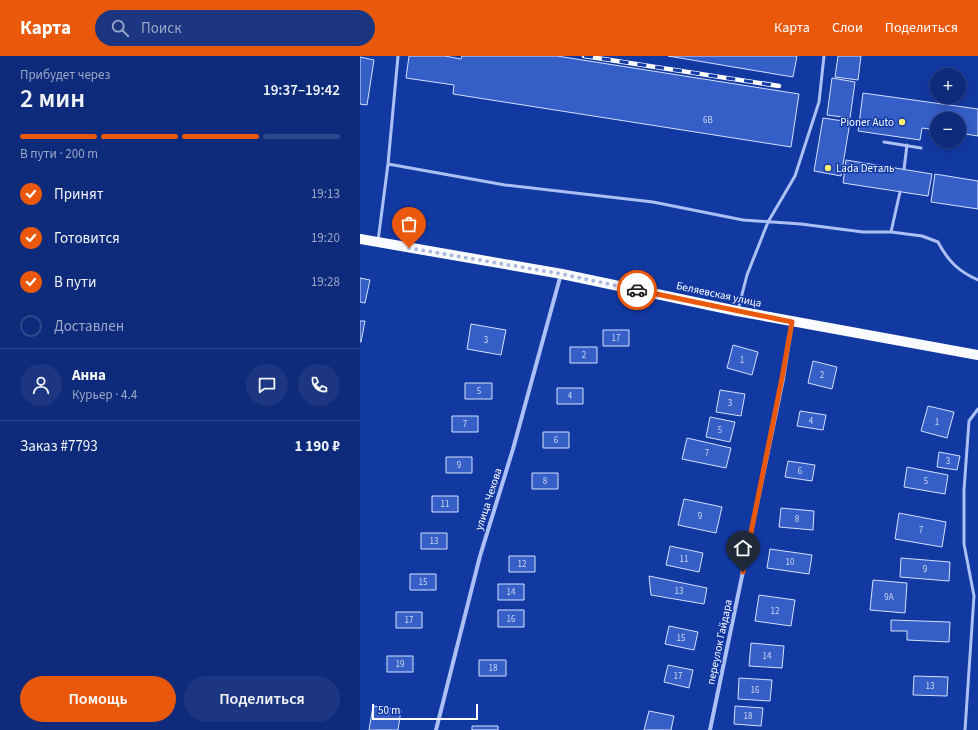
<!DOCTYPE html>
<html lang="ru">
<head>
<meta charset="utf-8">
<style>
  :root { --surface:#0e2a7a; --page:#1c3681; --text:#f1f3f6; --muted:#9ba7c7; --line:#2e468b; --accent:#ea580c }
  body { margin:0; font-family:"Source Sans 3",sans-serif; background:var(--page); color:var(--text); height:100vh; display:flex; flex-direction:column; font-size:15px; white-space:nowrap }
  * { box-sizing:border-box; margin:0 }
  p { font-size:13px; color:var(--muted) }
  .icon { flex:none; width:22px; height:22px; fill:none; stroke:currentColor; stroke-width:2; stroke-linecap:round; stroke-linejoin:round }
  .map { position:relative; flex:1; overflow:hidden }
  .sheet { display:flex; flex-direction:column; background:var(--surface); width:360px }
  .sheet>* { flex:none }
  .buttons { position:absolute; left:570px; top:12px; display:grid; gap:8px }
  .buttons a { display:grid; place-items:center; width:36px; height:36px; border-radius:50%; background:var(--surface); box-shadow:0 2px 10px #0003,0 0 0 1px var(--line); font-size:20px }
  .scale { position:absolute; left:12px; bottom:10px; width:106px; box-sizing:border-box; padding-left:4px; border:2px solid #fff; border-top:0; font-size:11px; line-height:14px; white-space:nowrap; color:#fff; -webkit-text-stroke:3px #1238a2; paint-order:stroke }
  .pin { position:absolute; display:grid; place-items:center; width:34px; height:34px; color:#fff; margin:-41px -17px; border-radius:50% 50% 50% 0; rotate:-45deg; box-shadow:0 0 4px #0007 }
  .pin .icon { rotate:45deg }
  .courier { position:absolute; display:grid; place-items:center; width:40px; height:40px; margin:-20px; border:3px solid #ea580c; border-radius:50%; background:#fff; color:#222; box-shadow:0 1px 5px #0007 }
  .head em { font-style:normal; font-weight:600 }
  .head div { display:flex; flex-direction:column-reverse }
  .head { display:flex; align-items:center; justify-content:space-between; height:68px; padding:0 20px }
  h1 { font-size:26px; font-weight:600; line-height:30px }
  .bar { display:grid; grid-template-columns:repeat(4,1fr); gap:6px 4px; align-content:center; height:48px; padding:0 20px }
  .bar i { height:5px; border-radius:3px; background:var(--line) }
  .bar .selected { background:var(--accent) }
  .bar p { grid-column:span 4 }
  .line { display:flex; align-items:center; gap:10px; padding:0 20px; border-top:1px solid var(--line) }
  .line div { flex:1 }
  .round { display:grid; place-items:center; flex:none; width:42px; height:42px; border-radius:21px; background:var(--page) }
  ol { padding:0 20px; list-style:none }
  li { display:flex; align-items:center; gap:12px; height:44px }
  li p { margin-inline-start:auto }
  li .icon { padding:4px; border-radius:50%; background:var(--accent); color:#fff; stroke-width:4 }
  li:last-child { color:var(--muted) }
  li i { width:22px; height:22px; border:2px solid var(--line); border-radius:50% }
  .button { display:flex; gap:8px; margin-top:auto; padding:8px 20px }
  .button a { flex:1; height:46px; border-radius:24px; background:var(--accent); color:#fff; font-size:16px; font-weight:600; line-height:46px; text-align:center }
  .button a+a { background:var(--page); color:var(--text) }
  header { display:flex; align-items:center; gap:24px; box-sizing:border-box; height:56px; padding:0 20px; background:var(--accent); color:#fff }
  header strong { font-size:19px }
  nav { display:flex; gap:22px; margin-inline-start:auto; font-size:14px }
  .search { width:280px; height:36px; background:var(--page); display:flex; align-items:center; gap:10px; box-sizing:border-box; padding:0 14px; border-radius:22px; color:var(--muted); font-size:15px }
  main { display:flex; flex:1; min-height:0 }
  .map>svg:first-child { display:block }
  .building { fill:#365ec7; stroke:#d5e0fe }
  .lines { fill:none; stroke-linecap:round; stroke-linejoin:round }
  .service { stroke:#acc0f5; stroke-width:3 }
  .minor { stroke:#acc0f5; stroke-width:4 }
  .primary { stroke:#fafbff; stroke-width:10 }
  .rail-casing { stroke:#fff; stroke-width:4.5 }
  .rail { stroke:#1238a2; stroke-width:3; stroke-dasharray:9; stroke-linecap:butt }
  .done { stroke:#acb9de; stroke-width:4; stroke-dasharray:0 7.2 }
  .route { stroke:#ea580c; stroke-width:5 }
  .poi-dot { fill:#ffee70; stroke:#1238a2; stroke-width:1.5 }
  .labels { text-anchor:middle; stroke-width:3; stroke-linejoin:round; paint-order:stroke }
  .number-label { font-size:9px; fill:#cdd7f1 }
  .poi-label { font-size:11px; fill:#fff; stroke:#1238a2; text-anchor:end }
  .street-label { font-size:11px; fill:#fff; stroke:#1238a2 }
</style>
</head>
<body>
<header>
<strong>Карта</strong>
<div class="search"><svg class="icon" aria-label="search" viewBox="0 0 24 24"><circle cx="10" cy="10" r="6"/><path d="M15 15l6 6"/></svg>Поиск</div>
<nav><a>Карта</a><a>Слои</a><a>Поделиться</a></nav>
</header>
<main>
<section class="sheet">
<div class="head"><div><h1>2 мин</h1><p>Прибудет через</p></div><em>19:37–19:42</em></div>
<div class="bar"><i class="selected"></i><i class="selected"></i><i class="selected"></i><i></i><p>В пути · 200 m</p></div>
<ol>
<li><svg class="icon" aria-label="check" viewBox="0 0 24 24"><path d="M5 12l5 5 9-10"/></svg>Принят<p>19:13</p></li>
<li><svg class="icon" aria-label="check" viewBox="0 0 24 24"><path d="M5 12l5 5 9-10"/></svg>Готовится<p>19:20</p></li>
<li><svg class="icon" aria-label="check" viewBox="0 0 24 24"><path d="M5 12l5 5 9-10"/></svg>В пути<p>19:28</p></li>
<li><i></i>Доставлен</li>
</ol>
<div class="line" style="height:72px"><a class="round"><svg class="icon" aria-label="person" viewBox="0 0 24 24"><circle cx="12" cy="8" r="4"/><path d="M4 21q1-7 8-7t8 7"/></svg></a><div><b>Анна</b><p>Курьер · 4.4</p></div><a class="round"><svg class="icon" aria-label="chat" viewBox="0 0 24 24"><path d="M4 5h16v11H9l-5 4z"/></svg></a><a class="round"><svg class="icon" aria-label="phone" viewBox="0 0 24 24"><path d="M5 4h4l2 5-3 2q2 4 5 5l2-3 5 2v4C11 20 4 13 5 4z"/></svg></a></div>
<div class="line" style="height:52px"><div>Заказ #7793</div><b>1 190 ₽</b></div>
<div class="button"><a>Помощь</a><a>Поделиться</a></div>
</section>
<div class="map">
<svg width="618" height="674" viewBox="0 0 618 674">
  <rect width="100%" height="100%" fill="#1238a2"/>
  <!-- building -->
  <path class="building" d="M49 0H85L101 3 102 0H197L439 38 431 91 93 38 94 29 46 22Z
    M308 0H437L433 21Z
    M478 0H501L498 24 475 21Z
    M0 1 14 4 7 49 0 48Z
    M472 22 495 26 490 62 467 59Z
    M503 37 618 53V80L599 77V63H577V74L562 72 560 84 498 75Z
    M463 62 490 66 481 120 454 115Z
    M486 104 572 118 568 140 483 127Z
    M575 118 618 125V153L571 146Z
    M0 222 10 224 5 247 0 246Z
    M0 265H5L1 286H0Z
    M111 268 146 274 141 299 107 293Z
    M243 274H269V290H243Z
    M373 289 398 296 392 319 367 312Z
    M210 291H237V307H210Z
    M453 305 477 311 472 333 448 327Z
    M105 327H132V343H105Z
    M197 332H223V348H197Z
    M360 334 385 338 381 360 356 356Z
    M568 350 594 356 587 382 561 375Z
    M440 355 466 359 463 374 437 370Z
    M92 360H118V376H92Z
    M350 361 375 366 370 386 346 381Z
    M183 376H209V392H183Z
    M327 382 371 392 366 412 322 403Z
    M579 396 600 400 597 414 577 411Z
    M86 401H112V417H86Z
    M428 405 455 409 452 425 425 421Z
    M547 411 588 419 585 438 544 431Z
    M172 417H198V433H172Z
    M72 440H98V456H72Z
    M324 443 362 451 356 477 318 469Z
    M421 452 454 455 453 474 419 471Z
    M539 457 586 466 582 491 535 483Z
    M61 477H87V493H61Z
    M310 490 343 497 339 516 306 509Z
    M410 493 452 499 449 518 407 512Z
    M149 500H175V516H149Z
    M541 502 590 506 589 525 540 521Z
    M50 518H76V534H50Z
    M289 520 347 532 344 548 291 539Z
    M513 524 547 527 545 557 510 554Z
    M138 528H164V544H138Z
    M399 539 435 544 431 570 395 565Z
    M138 554H164V571H138Z
    M36 556H62V572H36Z
    M531 564 590 566 589 586 547 584V575H531Z
    M309 570 338 576 334 594 305 588Z
    M391 587 424 590 422 612 389 610Z
    M27 600H53V616H27Z
    M119 604H146V620H119Z
    M308 609 333 614 329 632 304 626Z
    M554 620 588 621 587 640 553 639Z
    M379 622 412 624 410 645 378 643Z
    M13 650 41 654 38 674H9Z
    M375 650 403 652 401 670 374 668Z
    M289 655 314 660 311 674H284Z
    M112 670H138V674H112Z"/>
  <g class="lines">
    <!-- service -->
    <path class="service" d="M524 86 561 92
      M28 108 145 129 293 146 383 164 441 168 503 176H531L562 180 578 186C588 205 598 215 618 224
      M544 113 547 89
      M531 176 540 136
      M18 185 28 108 38 0
      M378 254 387 219 408 166 435 120 459 46 464 0
      M605 674 614 540 604 488V434L609 365 618 353"/>
    <!-- minor -->
    <path class="minor" d="M76 674 120 500 153 393 201 218
      M350 674 423 323 432 266"/>
    <!-- primary -->
    <path class="primary" d="M0 183 202 218 377 255 618 299"/>
    <!-- rail casing -->
    <g class="rail-casing">
      <path id="rail" d="M224 0 419 30"/>
    </g>
    <!-- rail -->
    <use href="#rail" class="rail"/>
  </g>
  <g class="lines">
    <!-- done -->
    <path class="done" d="M49 192 202 218 277 234"/>
    <!-- route -->
    <path class="route" d="M277 234 432 266 422 322 383 516"/>
  </g>
  <!-- markers -->
  <g class="poi-dot">
    <circle cx="542" cy="66" r="4"/>
    <circle cx="468" cy="112" r="4"/>
  </g>
  <g class="labels">
    <!-- number labels -->
    <g class="number-label">
      <text x="348" y="67">6В</text>
      <text x="256" y="285">17</text>
      <text x="126" y="287">3</text>
      <text x="224" y="302">2</text>
      <text x="382" y="307">1</text>
      <text x="462" y="322">2</text>
      <text x="119" y="338">5</text>
      <text x="210" y="343">4</text>
      <text x="370" y="350">3</text>
      <text x="451" y="368">4</text>
      <text x="577" y="369">1</text>
      <text x="105" y="371">7</text>
      <text x="360" y="377">5</text>
      <text x="196" y="387">6</text>
      <text x="347" y="400">7</text>
      <text x="588" y="408">3</text>
      <text x="99" y="412">9</text>
      <text x="440" y="418">6</text>
      <text x="185" y="428">8</text>
      <text x="566" y="428">5</text>
      <text x="85" y="451">11</text>
      <text x="340" y="463">9</text>
      <text x="437" y="466">8</text>
      <text x="561" y="477">7</text>
      <text x="74" y="488">13</text>
      <text x="324" y="506">11</text>
      <text x="430" y="509">10</text>
      <text x="162" y="511">12</text>
      <text x="565" y="516">9</text>
      <text x="63" y="529">15</text>
      <text x="319" y="538">13</text>
      <text x="151" y="539">14</text>
      <text x="529" y="544">9А</text>
      <text x="415" y="558">12</text>
      <text x="151" y="566">16</text>
      <text x="49" y="567">17</text>
      <text x="321" y="585">15</text>
      <text x="407" y="603">14</text>
      <text x="40" y="611">19</text>
      <text x="133" y="615">18</text>
      <text x="318" y="623">17</text>
      <text x="570" y="633">13</text>
      <text x="395" y="637">16</text>
      <text x="388" y="663">18</text>
    </g>
    <!-- poi labels -->
    <g class="poi-label">
      <text x="534" y="70">Pioner Auto</text>
      <text x="476" y="116" text-anchor="start">Lada Dеталь</text>
    </g>
    <!-- street labels -->
    <g class="street-label">
      <text transform="translate(359 238) rotate(12)" y="4">Беляевская улица</text>
      <text transform="translate(128 443) rotate(-72)" y="4">улица Чехова</text>
      <text transform="translate(359 586) rotate(-78)" y="4">переулок Гайдара</text>
    </g>
  </g>
</svg>
<div class="buttons">
<a>+</a>
<a>−</a>
</div>
<div class="scale">50 m</div>
<div class="pin" style="left:49px;top:192px;background:#ea580c"><svg class="icon" aria-label="bag" viewBox="0 0 24 24"><path d="M5 8h14l-1 12H6zM9 8a3 3 0 0 1 6 0"/></svg></div>
<div class="pin" style="left:383px;top:516px;background:#1f2937"><svg class="icon" aria-label="home" viewBox="0 0 24 24"><path d="M3 11l9-7 9 7M6 9v11h12V9"/></svg></div>
<div class="courier" style="left:277px;top:234px"><svg class="icon" aria-label="car" viewBox="0 0 24 24"><path d="M5 17H2v-5l4-1 3-4h7l3 4 3 1v5h-3M9 17h6M6 11h13"/><circle cx="7" cy="17" r="2"/><circle cx="17" cy="17" r="2"/></svg></div>
</div>
</main>
</body>
</html>
